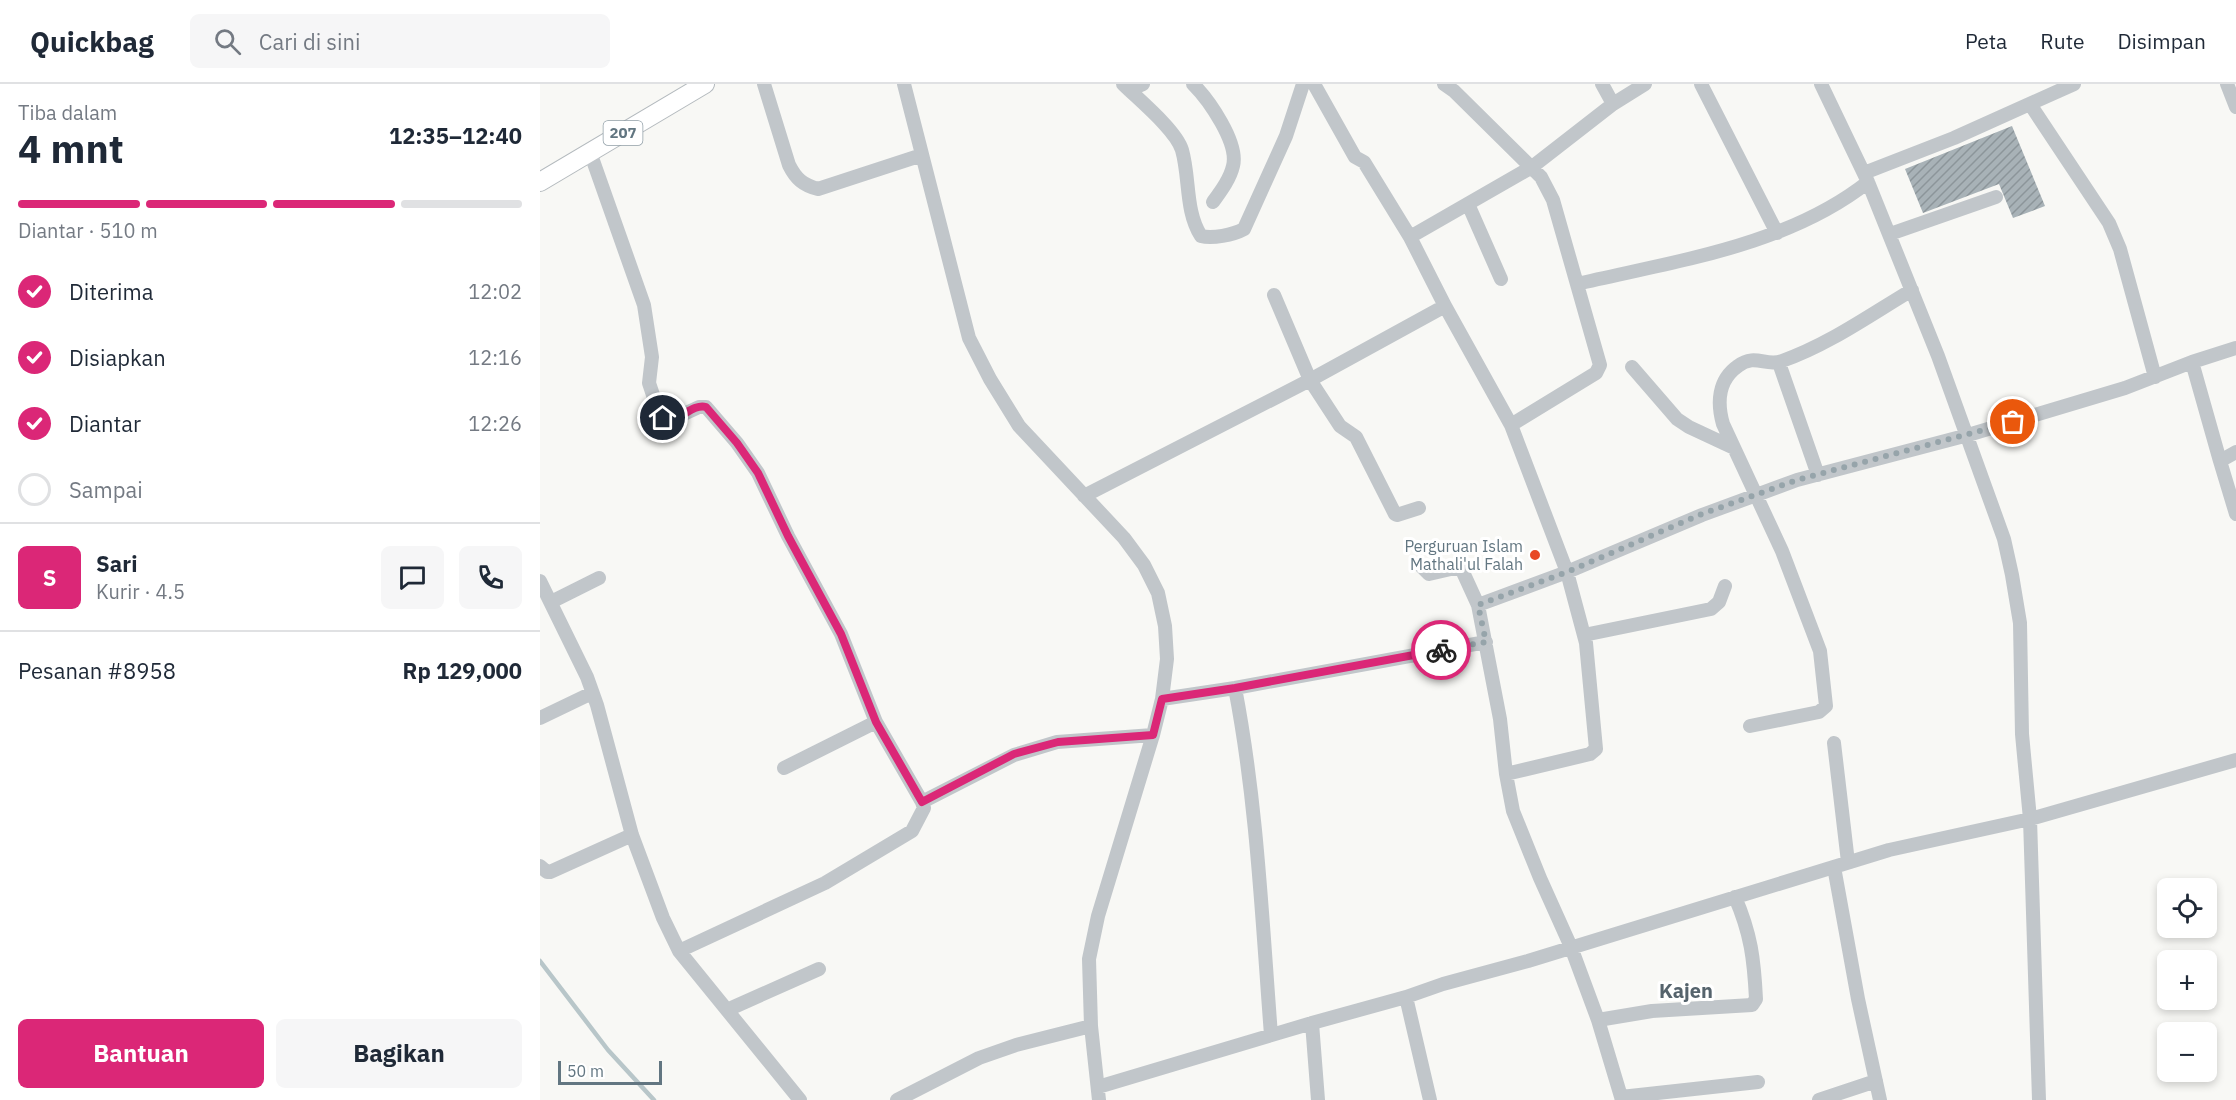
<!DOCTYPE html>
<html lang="id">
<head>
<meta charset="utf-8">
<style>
  :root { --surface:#fff; --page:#f6f6f7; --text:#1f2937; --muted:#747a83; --line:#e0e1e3; --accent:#db2777 }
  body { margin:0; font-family:"IBM Plex Sans",sans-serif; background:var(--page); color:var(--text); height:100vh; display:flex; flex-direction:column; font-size:22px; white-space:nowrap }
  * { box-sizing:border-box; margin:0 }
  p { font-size:20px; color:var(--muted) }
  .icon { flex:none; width:33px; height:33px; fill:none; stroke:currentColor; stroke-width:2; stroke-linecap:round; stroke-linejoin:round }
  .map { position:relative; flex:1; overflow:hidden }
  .side { display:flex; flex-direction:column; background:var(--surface); width:540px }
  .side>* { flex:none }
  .fabs { position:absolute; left:1617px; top:794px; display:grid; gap:12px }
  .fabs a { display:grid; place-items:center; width:60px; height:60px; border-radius:9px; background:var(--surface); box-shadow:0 3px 9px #0003; font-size:30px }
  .scale { position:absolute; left:18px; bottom:15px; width:104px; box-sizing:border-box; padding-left:6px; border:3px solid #627681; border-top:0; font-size:16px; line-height:21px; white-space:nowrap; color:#627681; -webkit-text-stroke:4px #fff; paint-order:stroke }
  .pin { position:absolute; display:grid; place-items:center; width:51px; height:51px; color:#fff; margin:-26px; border:3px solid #fff; border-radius:50%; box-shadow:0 2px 6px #0007 }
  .courier { position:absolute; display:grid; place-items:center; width:60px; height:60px; margin:-30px; border:4px solid #db2777; border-radius:50%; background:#fff; color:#222; box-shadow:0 2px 8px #0007 }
  .overview em { font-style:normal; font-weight:800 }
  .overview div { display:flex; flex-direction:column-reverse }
  .overview { display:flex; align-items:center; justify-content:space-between; height:102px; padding:0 18px }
  h1 { font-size:39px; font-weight:800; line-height:45px }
  .bar { display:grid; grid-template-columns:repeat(4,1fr); gap:9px 6px; align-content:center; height:72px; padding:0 18px }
  .bar i { height:8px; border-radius:4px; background:var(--line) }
  .bar .current { background:var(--accent) }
  .bar p { grid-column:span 4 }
  .line { display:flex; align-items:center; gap:15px; padding:0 18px; border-top:2px solid var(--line) }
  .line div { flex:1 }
  .round { display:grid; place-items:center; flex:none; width:63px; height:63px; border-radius:9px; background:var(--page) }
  ol { padding:0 18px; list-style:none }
  li { display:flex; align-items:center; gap:18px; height:66px }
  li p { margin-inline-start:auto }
  li .icon { padding:6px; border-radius:50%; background:var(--accent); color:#fff; stroke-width:4 }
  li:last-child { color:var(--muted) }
  li i { width:33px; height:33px; border:3px solid var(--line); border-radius:50% }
  .primary-button { display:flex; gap:12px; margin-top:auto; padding:12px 18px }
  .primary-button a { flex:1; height:69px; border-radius:9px; background:var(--accent); color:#fff; font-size:24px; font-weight:800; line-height:69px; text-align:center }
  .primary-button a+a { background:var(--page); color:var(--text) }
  header { display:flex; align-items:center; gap:36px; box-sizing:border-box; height:84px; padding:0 30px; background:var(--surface); border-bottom:2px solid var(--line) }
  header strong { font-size:28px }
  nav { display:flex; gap:33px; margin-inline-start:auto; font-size:21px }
  .search { width:420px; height:54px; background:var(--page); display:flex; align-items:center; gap:15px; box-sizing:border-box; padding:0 21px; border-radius:9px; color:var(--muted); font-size:22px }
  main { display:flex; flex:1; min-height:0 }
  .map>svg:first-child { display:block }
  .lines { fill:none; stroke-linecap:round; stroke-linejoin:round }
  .stream { stroke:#b8c6c9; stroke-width:4.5 }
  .building { fill:url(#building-hatch) }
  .major-casing { stroke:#b4babe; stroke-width:20 }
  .minor { stroke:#c1c6ca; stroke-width:14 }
  .major { stroke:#fff; stroke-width:18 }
  .done { stroke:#96a4aa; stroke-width:6; stroke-dasharray:0 10.8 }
  .route { stroke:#db2777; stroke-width:8 }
  .poi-dot { fill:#e84826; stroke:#fff; stroke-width:2 }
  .labels { text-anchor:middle; stroke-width:6; stroke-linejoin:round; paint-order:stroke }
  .shield { fill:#fff; stroke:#919fa7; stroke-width:1.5 }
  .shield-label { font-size:15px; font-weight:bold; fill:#627681 }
  .poi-label { font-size:16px; fill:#627681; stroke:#fff; text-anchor:end }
  .quarter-label { font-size:20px; font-weight:bold; fill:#55636c; stroke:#fff }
</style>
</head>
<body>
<header>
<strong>Quickbag</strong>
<div class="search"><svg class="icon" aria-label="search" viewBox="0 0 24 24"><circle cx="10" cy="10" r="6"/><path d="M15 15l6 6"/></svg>Cari di sini</div>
<nav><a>Peta</a><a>Rute</a><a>Disimpan</a></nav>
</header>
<main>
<section class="side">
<div class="overview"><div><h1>4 mnt</h1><p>Tiba dalam</p></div><em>12:35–12:40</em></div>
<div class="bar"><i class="current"></i><i class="current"></i><i class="current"></i><i></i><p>Diantar · 510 m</p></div>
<ol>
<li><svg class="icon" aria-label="check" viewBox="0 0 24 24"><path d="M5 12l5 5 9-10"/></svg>Diterima<p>12:02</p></li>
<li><svg class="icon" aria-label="check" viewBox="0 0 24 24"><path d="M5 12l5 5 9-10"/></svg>Disiapkan<p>12:16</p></li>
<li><svg class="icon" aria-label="check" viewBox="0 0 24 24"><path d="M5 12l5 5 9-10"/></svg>Diantar<p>12:26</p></li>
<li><i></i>Sampai</li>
</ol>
<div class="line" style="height:108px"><b class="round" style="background:var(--accent);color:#fff">S</b><div><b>Sari</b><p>Kurir · 4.5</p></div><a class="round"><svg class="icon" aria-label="chat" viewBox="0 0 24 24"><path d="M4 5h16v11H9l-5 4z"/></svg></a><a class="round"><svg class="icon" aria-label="phone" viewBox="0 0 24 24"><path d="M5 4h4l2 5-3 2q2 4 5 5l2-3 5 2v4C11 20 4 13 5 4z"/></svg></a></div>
<div class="line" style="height:78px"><div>Pesanan #8958</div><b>Rp 129,000</b></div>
<div class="primary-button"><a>Bantuan</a><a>Bagikan</a></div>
</section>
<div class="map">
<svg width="1696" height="1016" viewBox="0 0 1696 1016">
  <defs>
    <pattern id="building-hatch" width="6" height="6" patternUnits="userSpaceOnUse" patternTransform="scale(1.5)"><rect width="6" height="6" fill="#a8b2b7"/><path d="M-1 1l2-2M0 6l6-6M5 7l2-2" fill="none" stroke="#8c959a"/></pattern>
  </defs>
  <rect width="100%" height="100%" fill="#f8f8f5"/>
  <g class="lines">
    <!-- stream -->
    <path class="stream" d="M0 877 68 966 114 1016"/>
  </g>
  <!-- building -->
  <path class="building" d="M1472 42 1505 122 1473 134 1459 100 1383 129 1365 85Z"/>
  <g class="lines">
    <!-- major casing -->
    <g class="major-casing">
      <path id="major" d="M0 98 165 0"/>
    </g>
    <!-- minor -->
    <path class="minor" d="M224 0 249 81C256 95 263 101 278 105L382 71
      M364 0 429 254 450 295 479 342 584 454 604 481 618 509 625 542 627 575 622 615 613 651 558 832 549 875 551 942 559 1016
      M583 0C598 15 636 46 642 66 650 94 645 127 661 152 672 155 693 151 704 145L746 52 763 0
      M653 0C669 16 699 59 693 82 690 95 681 107 673 118
      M774 0 815 73 824 78 870 153 905 222
      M904 0 914 7 1001 93 1013 116 1060 281 1056 289 971 341
      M1161 0 1237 149
      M1281 0 1328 98 1398 272 1464 455 1472 491 1480 539 1482 650 1490 735 1499 1016
      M1687 0 1696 23
      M589 6 603 0
      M1073 20 1105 0
      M1490 20 1569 139 1580 165 1615 293
      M50 68 104 221 112 273 109 299 120 332 126 336H131L159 323H166L197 359 218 389 248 452 301 550 336 638 382 718 384 724 372 747 285 799 139 867
      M1324 89 1414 54 1534 0
      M928 120 961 195
      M1350 150 1456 113
      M870 153 992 83 1073 20 1062 0
      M1037 200C1135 177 1247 162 1328 98
      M734 211 770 296 800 342 816 353 855 430 857 431 879 424
      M1652 278 1680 377
      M1239 279 1278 391
      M1092 283 1137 335 1149 343 1194 364
      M1696 368 1680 377 1696 430
      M544 412 770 296 905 222 971 341 1027 488 1046 559 1056 665 1050 670 966 690
      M881 482 889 490 915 484 922 486 938 521
      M0 497 47 593 57 621 92 751 123 834 139 867 260 1016
      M11 518 59 494
      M1044 551 1171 525 1179 518 1185 502
      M695 604C717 718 722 835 731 951
      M622 615 695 604 946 558
      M0 634 52 609
      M1210 642 1279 628 1286 622 1280 567 1242 467 1183 340C1177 319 1178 296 1198 282 1215 269 1226 283 1242 277 1288 261 1330 231 1372 206
      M1294 659 1308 778
      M244 684 336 638
      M382 718 474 671 517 658 613 651
      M0 782 7 788H10L92 751
      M1294 783 1318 915 1340 1016
      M866 913 890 1016
      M187 926 279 885
      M1058 936 1112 927 1212 921 1216 915C1214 875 1211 850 1195 813
      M772 939 778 1016
      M558 1003 772 939 866 913 903 900 988 877 1349 766 1490 735 1696 676
      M1081 1013 1218 998
      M357 1016 439 974 476 961 551 942
      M1082 1016 1058 936 1031 863 1000 794 973 727 966 690 960 635 938 521 1027 488 1162 431 1257 396 1428 351 1585 304 1652 278 1696 264
      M1279 1016 1336 997"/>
    <!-- major -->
    <use href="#major" class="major"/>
  </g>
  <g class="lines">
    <!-- done -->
    <path class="done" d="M901 566 946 558 938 521 1027 488 1162 430 1257 396 1473 338"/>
    <!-- route -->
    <path class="route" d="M123 334C138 341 151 319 166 323L197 359 218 389 248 452 301 550 336 638 382 718 474 670 518 658 613 651 622 615 695 604 901 566"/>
  </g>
  <!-- markers -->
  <circle class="poi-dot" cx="995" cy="471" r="6"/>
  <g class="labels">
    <!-- shield labels -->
    <rect class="shield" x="63.5" y="37" width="39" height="24" rx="4.5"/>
    <g class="shield-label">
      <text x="83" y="54">207</text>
    </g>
    <!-- poi labels -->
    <g class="poi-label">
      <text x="983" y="468">Perguruan Islam<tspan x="983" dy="18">Mathali'ul Falah</tspan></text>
    </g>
    <!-- quarter labels -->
    <g class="quarter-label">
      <text x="1146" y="914">Kajen</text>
    </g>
  </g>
</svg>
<div class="fabs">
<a><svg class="icon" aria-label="locate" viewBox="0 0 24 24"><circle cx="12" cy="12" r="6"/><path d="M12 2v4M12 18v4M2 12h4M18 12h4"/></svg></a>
<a>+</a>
<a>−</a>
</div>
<div class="scale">50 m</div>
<div class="pin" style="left:1473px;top:338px;background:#ea580c"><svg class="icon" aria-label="bag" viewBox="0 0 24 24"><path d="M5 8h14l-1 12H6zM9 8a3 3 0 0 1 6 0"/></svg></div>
<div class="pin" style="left:123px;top:334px;background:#1f2937"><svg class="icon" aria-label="home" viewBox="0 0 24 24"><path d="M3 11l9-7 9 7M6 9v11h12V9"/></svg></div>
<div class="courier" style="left:901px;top:566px"><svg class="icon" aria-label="bike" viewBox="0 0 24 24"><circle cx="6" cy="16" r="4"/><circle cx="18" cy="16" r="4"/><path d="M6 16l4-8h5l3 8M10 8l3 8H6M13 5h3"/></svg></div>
</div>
</main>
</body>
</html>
